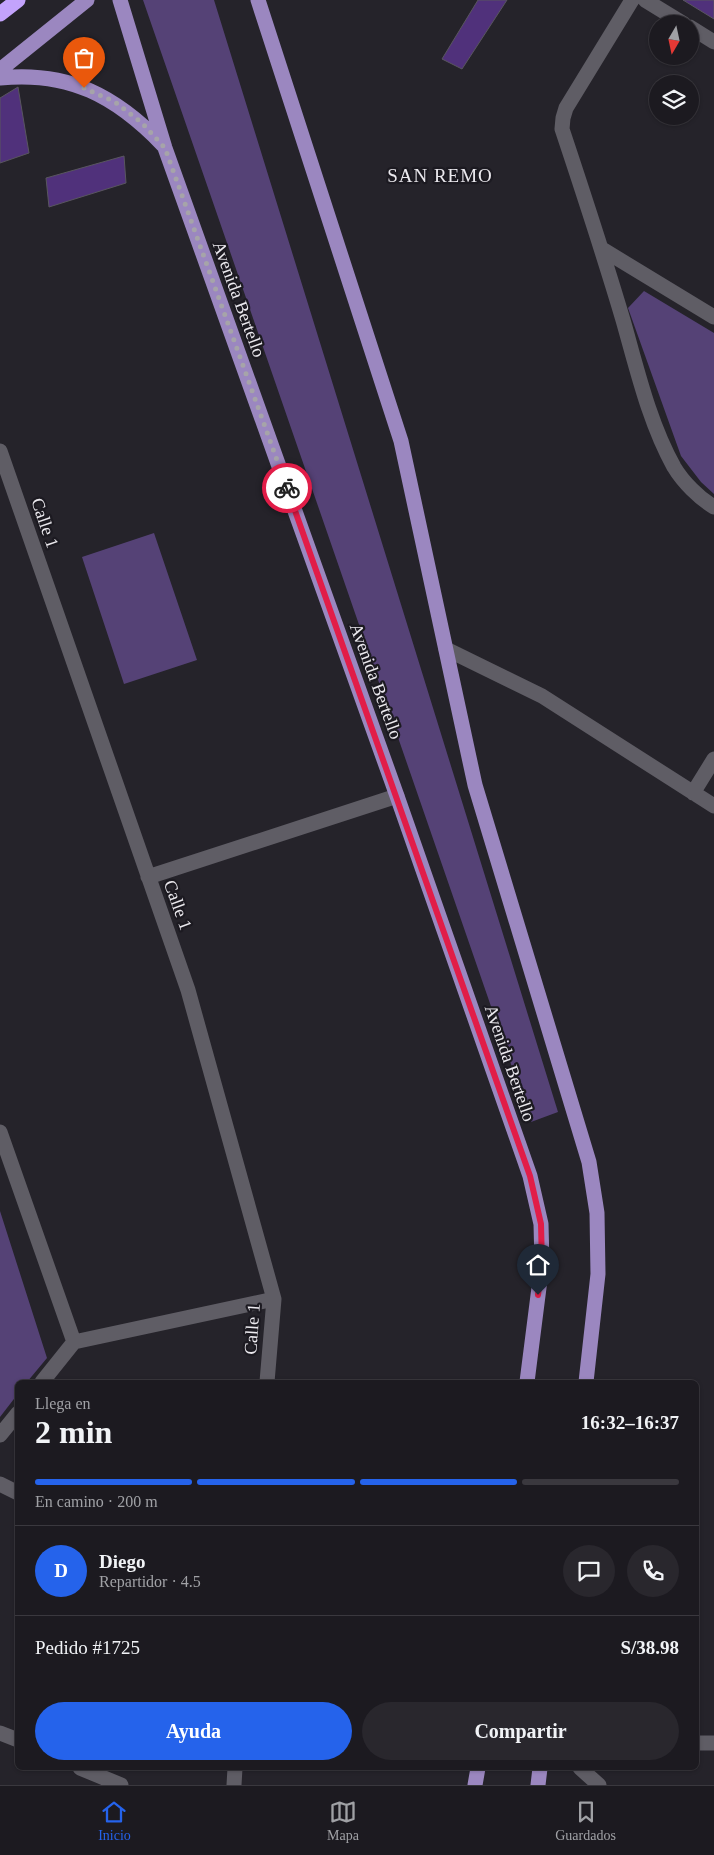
<!DOCTYPE html>
<html lang="es">
<head>
<meta charset="utf-8">
<style>
  :root { --surface:#1c1a20; --page:#29272d; --text:#f1f3f6; --muted:#a0a1a5; --line:#3a383e; --accent:#2563eb }
  body { margin:0; font-family:"Times New Roman",serif; background:var(--page); color:var(--text); height:100vh; display:flex; flex-direction:column; font-size:19px; white-space:nowrap }
  * { box-sizing:border-box; margin:0 }
  p { font-size:16px; color:var(--muted) }
  .icon { flex:none; width:28px; height:28px; fill:none; stroke:currentColor; stroke-width:2; stroke-linecap:round; stroke-linejoin:round }
  .map { position:relative; flex:1; overflow:hidden }
  .drawer { position:absolute; left:15px; top:1380px; width:684px; height:390px; display:flex; flex-direction:column; background:var(--surface); border-radius:8px; box-shadow:0 1px 4px #0004,0 0 0 1px var(--line) }
  .drawer>* { flex:none }
  .needle { width:32px; rotate:189deg }
  .controls { position:absolute; left:649px; top:15px; display:grid; gap:10px }
  .controls a { display:grid; place-items:center; width:50px; height:50px; border-radius:50%; background:var(--surface); box-shadow:0 1px 4px #0004,0 0 0 1px var(--line); font-size:25px }
  .pin { position:absolute; display:grid; place-items:center; width:42px; height:42px; color:#fff; margin:-51px -21px; border-radius:50% 50% 50% 0; rotate:-45deg; box-shadow:0 0 5px #0007 }
  .pin .icon { rotate:45deg }
  .courier { position:absolute; display:grid; place-items:center; width:50px; height:50px; margin:-25px; border:4px solid #e11d48; border-radius:50%; background:#fff; color:#222; box-shadow:0 1px 6px #0007 }
  .overview em { font-style:normal; font-weight:700 }
  .overview div { display:flex; flex-direction:column-reverse }
  .overview { display:flex; align-items:center; justify-content:space-between; height:85px; padding:0 20px }
  h1 { font-size:32px; font-weight:700; line-height:38px }
  .bar { display:grid; grid-template-columns:repeat(4,1fr); gap:8px 5px; align-content:center; height:60px; padding:0 20px }
  .bar i { height:6px; border-radius:4px; background:var(--line) }
  .bar .current { background:var(--accent) }
  .bar p { grid-column:span 4 }
  .line { display:flex; align-items:center; gap:12px; padding:0 20px; border-top:1px solid var(--line) }
  .line div { flex:1 }
  .round { display:grid; place-items:center; flex:none; width:52px; height:52px; border-radius:26px; background:var(--page) }
  .button { display:flex; gap:10px; margin-top:auto; padding:10px 20px }
  .button a { flex:1; height:58px; border-radius:30px; background:var(--accent); color:#fff; font-size:20px; font-weight:700; line-height:58px; text-align:center }
  .button a+a { background:var(--page); color:var(--text) }
  .dock { display:flex; justify-content:space-around; align-items:center; height:70px; border-top:1px solid var(--line); background:var(--surface); font-size:14px; color:var(--muted) }
  .dock a { display:grid; justify-items:center; gap:2px }
  .dock .current { color:var(--accent) }
  .map>svg:first-child { display:block }
  .green { fill:#554276 }
  .building { fill:#50317b; stroke:#59565f }
  .lines { fill:none; stroke-linecap:round; stroke-linejoin:round }
  .minor { stroke:#5f5d65; stroke-width:15 }
  .major { stroke:#9b87c0; stroke-width:15 }
  .highway { stroke:#c3a3fc; stroke-width:15 }
  .done { stroke:#a6a4a9; stroke-width:5; stroke-dasharray:0 9 }
  .route { stroke:#e11d48; stroke-width:6 }
  .labels { text-anchor:middle; stroke-width:4.5; stroke-linejoin:round; paint-order:stroke }
  .street-label { font-size:18px; fill:#ebe9ee; stroke:#1c1a21 }
  .neighbourhood-label { font-size:19px; letter-spacing:1px; fill:#ebe9ee; stroke:#1c1a21 }
</style>
</head>
<body>
<div class="map">
<svg width="714" height="1785" viewBox="0 0 714 1785">
  <rect width="100%" height="100%" fill="#25232a"/>
  <!-- green -->
  <path class="green" d="M143 0H214L558 1112 531 1122Z
    M644 291 714 333V494L701 482 681 456 628 308Z
    M154 533 197 660 124 684 82 557Z
    M0 1211 47 1358 27 1382H18L17 1395 0 1417Z"/>
  <!-- building -->
  <path class="building" d="M478 0H507L462 69 442 59Z
    M683 0H714V19Z
    M18 87 29 153 0 163V98Z
    M124 156 126 183 49 207 46 178Z"/>
  <g class="lines">
    <!-- minor -->
    <path class="minor" d="M632 0 566 108 563 118 562 129C583 192 604 256 623 320 637 369 649 422 674 467 683 482 699 498 714 507
      M645 0 684 24
      M690 27 714 42
      M602 249 714 317
      M0 451 188 990 274 1299 267 1382
      M446 649 542 696 714 806
      M693 793 714 759
      M148 877 397 796
      M0 1132 74 1342 42 1382
      M74 1342 274 1299
      M0 1435 18 1413
      M0 1484 18 1493
      M0 1733 18 1740
      M696 1743H714
      M80 1768 121 1785
      M580 1768 599 1785
      M234 1785 235 1768"/>
    <!-- major -->
    <path class="major" d="M120 0 165 148 397 796 530 1176 541 1224 542 1264 527 1382
      M258 0 401 441 475 785 589 1162 597 1213 598 1274 586 1382
      M0 70 87 0
      M0 78C69 71 116 96 163 145
      M475 1785 478 1768
      M538 1785 540 1768"/>
    <!-- highway -->
    <path class="highway" d="M0 14 18 0"/>
  </g>
  <g class="lines">
    <!-- done -->
    <path class="done" d="M84 88 115 102 142 123 165 148 287 488"/>
    <!-- route -->
    <path class="route" d="M287 488 530 1176 541 1224 542 1264 538 1295"/>
  </g>
  <g class="labels">
    <!-- street labels -->
    <g class="street-label">
      <text transform="translate(239 299) rotate(70)" y="6">Avenida Bertello</text>
      <text transform="translate(45 523) rotate(71)" y="6">Calle 1</text>
      <text transform="translate(376 681) rotate(70)" y="6">Avenida Bertello</text>
      <text transform="translate(178 905) rotate(70)" y="6">Calle 1</text>
      <text transform="translate(510 1063) rotate(71)" y="6">Avenida Bertello</text>
      <text transform="translate(252 1329) rotate(-86)" y="6">Calle 1</text>
    </g>
    <!-- neighbourhood labels -->
    <g class="neighbourhood-label">
      <text x="440" y="182">SAN REMO</text>
    </g>
  </g>
</svg>
<div class="controls">
<a><svg class="needle" viewBox="-14 -14 28 28"><path d="M0-13l5 13h-10z" fill="#e53935"/><path d="M0 13l5-13h-10z" fill="#a0a1a5"/></svg></a>
<a><svg class="icon" aria-label="layers" viewBox="0 0 24 24"><path d="M12 4l9 5-9 5-9-5zM3 14l9 5 9-5"/></svg></a>
</div>
<div class="pin" style="left:84px;top:88px;background:#ea580c"><svg class="icon" aria-label="bag" viewBox="0 0 24 24"><path d="M5 8h14l-1 12H6zM9 8a3 3 0 0 1 6 0"/></svg></div>
<div class="pin" style="left:538px;top:1295px;background:#1f2937"><svg class="icon" aria-label="home" viewBox="0 0 24 24"><path d="M3 11l9-7 9 7M6 9v11h12V9"/></svg></div>
<div class="courier" style="left:287px;top:488px"><svg class="icon" aria-label="bike" viewBox="0 0 24 24"><circle cx="6" cy="16" r="4"/><circle cx="18" cy="16" r="4"/><path d="M6 16l4-8h5l3 8M10 8l3 8H6M13 5h3"/></svg></div>
<section class="drawer">
<div class="overview"><div><h1>2 min</h1><p>Llega en</p></div><em>16:32–16:37</em></div>
<div class="bar"><i class="current"></i><i class="current"></i><i class="current"></i><i></i><p>En camino · 200 m</p></div>
<div class="line" style="height:90px"><b class="round" style="background:var(--accent);color:#fff">D</b><div><b>Diego</b><p>Repartidor · 4.5</p></div><a class="round"><svg class="icon" aria-label="chat" viewBox="0 0 24 24"><path d="M4 5h16v11H9l-5 4z"/></svg></a><a class="round"><svg class="icon" aria-label="phone" viewBox="0 0 24 24"><path d="M5 4h4l2 5-3 2q2 4 5 5l2-3 5 2v4C11 20 4 13 5 4z"/></svg></a></div>
<div class="line" style="height:65px"><div>Pedido #1725</div><b>S/38.98</b></div>
<div class="button"><a>Ayuda</a><a>Compartir</a></div>
</section>
</div>
<nav class="dock">
<a class="current"><svg class="icon" aria-label="home" viewBox="0 0 24 24"><path d="M3 11l9-7 9 7M6 9v11h12V9"/></svg>Inicio</a>
<a><svg class="icon" aria-label="map" viewBox="0 0 24 24"><path d="M3 6l6-2 6 2 6-2v14l-6 2-6-2-6 2zM9 4v14M15 6v14"/></svg>Mapa</a>
<a><svg class="icon" aria-label="saved" viewBox="0 0 24 24"><path d="M7 4h10v16l-5-4-5 4z"/></svg>Guardados</a>
</nav>
</body>
</html>
